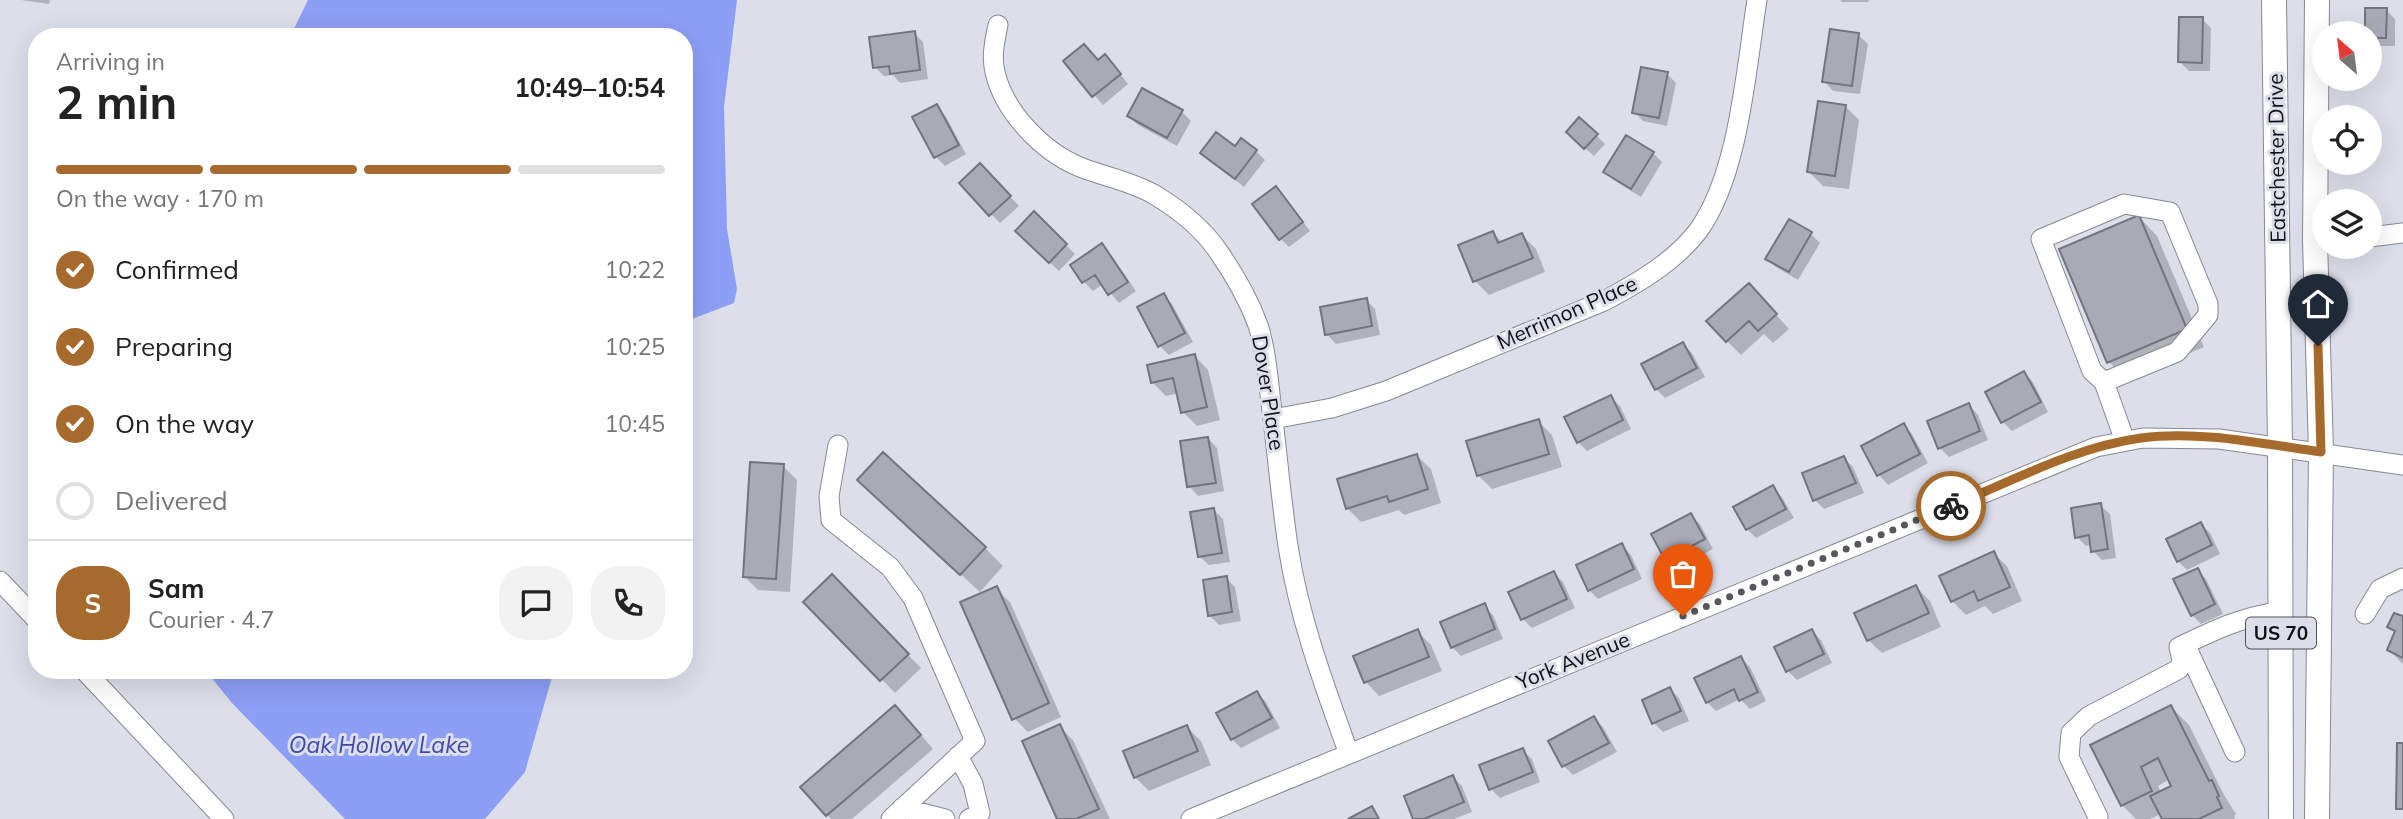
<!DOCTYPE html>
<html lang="en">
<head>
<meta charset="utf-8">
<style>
  :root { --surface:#fff; --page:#f2f2f2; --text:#222; --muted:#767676; --line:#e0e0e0; --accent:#a66b2c }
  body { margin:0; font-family:Mulish,sans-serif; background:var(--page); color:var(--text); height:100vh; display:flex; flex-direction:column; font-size:26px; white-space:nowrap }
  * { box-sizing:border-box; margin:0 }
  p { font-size:23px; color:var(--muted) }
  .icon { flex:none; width:38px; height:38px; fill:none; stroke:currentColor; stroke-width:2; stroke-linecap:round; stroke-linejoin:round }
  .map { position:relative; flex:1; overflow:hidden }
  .side { position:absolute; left:28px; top:28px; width:665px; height:651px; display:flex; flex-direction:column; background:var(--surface); border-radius:28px; box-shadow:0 7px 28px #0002 }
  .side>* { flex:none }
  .needle { width:46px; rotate:332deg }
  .tools { position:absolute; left:2312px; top:21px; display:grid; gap:14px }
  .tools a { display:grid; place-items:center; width:70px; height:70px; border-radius:50%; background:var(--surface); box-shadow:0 7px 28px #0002; font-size:35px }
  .pin { position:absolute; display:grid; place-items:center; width:60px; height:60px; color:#fff; margin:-72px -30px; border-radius:50% 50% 50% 0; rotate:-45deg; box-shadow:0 0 7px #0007 }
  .pin .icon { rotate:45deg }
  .courier { position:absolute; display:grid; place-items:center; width:70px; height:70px; margin:-35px; border:5px solid #a66b2c; border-radius:50%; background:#fff; color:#222; box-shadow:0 2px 9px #0007 }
  .overview em { font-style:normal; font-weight:700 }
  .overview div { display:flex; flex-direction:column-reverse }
  .overview { display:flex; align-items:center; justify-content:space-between; height:119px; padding:0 28px }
  h1 { font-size:46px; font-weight:700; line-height:52px }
  .bar { display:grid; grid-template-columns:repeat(4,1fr); gap:10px 7px; align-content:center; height:84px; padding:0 28px }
  .bar i { height:9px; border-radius:5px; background:var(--line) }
  .bar .selected { background:var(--accent) }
  .bar p { grid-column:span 4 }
  .line { display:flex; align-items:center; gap:18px; padding:0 28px; border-top:2px solid var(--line) }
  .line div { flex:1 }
  .round { display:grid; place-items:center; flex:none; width:74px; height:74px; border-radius:28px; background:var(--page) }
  ol { padding:0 28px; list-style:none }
  li { display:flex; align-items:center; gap:21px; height:77px }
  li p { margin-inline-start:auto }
  li .icon { padding:7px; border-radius:50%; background:var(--accent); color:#fff; stroke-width:4 }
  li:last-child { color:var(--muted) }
  li i { width:38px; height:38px; border:4px solid var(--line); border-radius:50% }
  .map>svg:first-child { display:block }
  .water { fill:#8d9ef5 }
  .shadow { fill:#0003; fill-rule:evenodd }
  .building { fill:#a8abb6; stroke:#72747e; stroke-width:2 }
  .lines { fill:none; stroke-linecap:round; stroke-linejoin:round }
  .minor-casing { stroke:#868893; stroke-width:21 }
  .major-casing { stroke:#868893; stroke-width:26 }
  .minor { stroke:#fff; stroke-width:19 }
  .major { stroke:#fff; stroke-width:24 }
  .done { stroke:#57585f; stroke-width:7; stroke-dasharray:0 12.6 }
  .route { stroke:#a66b2c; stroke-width:9 }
  .labels { text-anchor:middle; stroke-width:6; stroke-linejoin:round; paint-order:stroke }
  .shield { fill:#dcdfea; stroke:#4c4e54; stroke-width:2 }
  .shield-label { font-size:19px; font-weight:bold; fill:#0f1014 }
  .street-label { font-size:21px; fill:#0f1014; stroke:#dcdfea }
  .water-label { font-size:23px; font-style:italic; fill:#3f48ac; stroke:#dcdfea }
</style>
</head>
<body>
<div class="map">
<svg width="2403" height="819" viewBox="0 0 2403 819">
  <rect width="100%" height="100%" fill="#dcdfea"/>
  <!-- water -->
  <path class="water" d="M308 0H737L724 107 727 229 737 289 734 303 684 322V37H290Z
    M205 670H554L525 772 485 819H345L232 703Z"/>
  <!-- shadow -->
  <path class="shadow" d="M21 0H50L49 4Z
    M1840 0H1869L1868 2H1842Z
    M2367 9 2386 10 2395 19V46H2376L2370 40V33H2367Z
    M2202 19 2211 28 2210 71H2189L2180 62Z
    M914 33 923 42 928 79 900 83 893 75 884 76 875 67Z
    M1858 35 1868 44 1860 94 1833 91 1824 81Z
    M1065 61 1099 62 1114 66 1128 84 1103 105Z
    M1667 74 1676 83 1667 126 1643 121 1634 112Z
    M936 106 945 115 966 154 945 166 936 157Z
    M1845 106 1859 120 1849 189 1823 186 1809 172Z
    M1182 112 1191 121 1177 146 1138 125 1129 116Z
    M1596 135 1605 144 1594 156 1577 141Z
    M1236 148 1256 151 1265 160 1244 187 1202 153Z
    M1653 153 1662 162 1641 197 1615 181 1606 172Z
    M989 174 1019 206 1000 223 961 183Z
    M1285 198 1310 231 1289 247 1280 238Z
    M1034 213 1075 254 1059 271 1017 231Z
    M2139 217 2157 236 2204 347 2127 380 2109 362Z
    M1493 233 1503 243 1522 235 1536 249 1545 272 1489 295 1475 281Z
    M1811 234 1820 243 1798 280 1776 267 1767 258Z
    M1102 246 1111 255 1136 291 1119 303 1103 284 1093 291 1084 282Z
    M1163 295 1172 304 1193 342 1169 355 1160 346Z
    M1762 299 1789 329 1773 343 1764 334 1741 355 1727 341Z
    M1366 300 1375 309 1380 335 1336 344 1327 334Z
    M1683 344 1692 353 1705 377 1665 398 1656 389 1643 365Z
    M1195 356 1208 370 1220 420 1197 426 1183 412 1179 393 1166 396 1152 382Z
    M2024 373 2033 382 2048 412 2012 431 2003 422 1987 393Z
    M1611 397 1620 406 1631 429 1587 451 1578 442Z
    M1969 405 1978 415 1988 440 1949 457 1940 448Z
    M1538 421 1552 435 1562 467 1492 489 1478 475Z
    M1903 425 1912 434 1928 463 1888 485 1879 475 1863 446Z
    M1208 438 1217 448 1224 491 1198 496 1189 486Z
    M1417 456 1431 469 1441 503 1404 515 1399 510 1361 522 1347 508Z
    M1844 458 1853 467 1864 493 1824 509 1815 500Z
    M783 466 797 480 790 592 758 590 744 576Z
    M1773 488 1782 497 1794 518 1756 538 1747 529Z
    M878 498 985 548 1003 566 980 592Z
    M2100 505 2110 514 2116 558 2102 560 2093 551 2092 545 2086 546 2077 537Z
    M1214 510 1223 519 1230 562 1209 565 1199 556Z
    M1690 515 1700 524 1713 549 1676 568 1667 559 1654 535Z
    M2201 524 2210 533 2220 554 2187 570 2178 561Z
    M1621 545 1631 555 1642 579 1598 599 1589 590Z
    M1993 553 2007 566 2022 601 1993 614 1985 606 1966 615 1952 601Z
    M2197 570 2206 579 2223 614 2201 624 2192 615Z
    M1554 573 1563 582 1575 608 1532 628 1523 619Z
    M832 577 921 668 895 693 806 602Z
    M1226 578 1235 587 1241 621 1219 625 1210 616Z
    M1916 587 1930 601 1941 627 1882 653 1868 640Z
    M996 589 1010 602 1061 717 1028 732 1014 718Z
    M1484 606 1493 615 1503 639 1461 656 1452 647Z
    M2403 620V664L2389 650 2396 633 2389 626Z
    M1417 631 1431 645 1442 671 1379 696 1366 682Z
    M1812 631 1821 640 1832 663 1797 680 1788 671 1776 647Z
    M1741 658 1750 667 1766 701 1750 709 1740 699 1716 711 1707 702Z
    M1670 689 1679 698 1689 721 1663 732 1654 723Z
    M1257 693 1266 702 1280 728 1241 748 1232 739Z
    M2171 707 2189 725 2224 795 2236 814 2234 816 2235 819H2164L2161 814 2150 819H2136L2122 805 2093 746ZM2170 779 2174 786 2161 793 2158 786Z
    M1594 718 1603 727 1617 752 1573 775 1564 766 1550 741Z
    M909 721 933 749 852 819H831L827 815Z
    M1059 726 1073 740 1110 819H1059Z
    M1187 727 1201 741 1211 765 1149 791 1135 777Z
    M1522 750 1532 759 1540 782 1500 798 1491 789Z
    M1453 777 1462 786 1472 812 1454 819H1415Z"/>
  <!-- building -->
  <path class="building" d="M2365 8H2387L2386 38H2370V33H2365Z
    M2179 17H2203L2202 63 2178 62Z
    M1830 29 1859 33 1852 86 1822 82Z
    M915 31 920 70 890 74 889 66 873 68 869 37Z
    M1084 44 1098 60 1105 54 1121 74 1092 97 1063 61Z
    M1641 67 1668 72 1659 118 1632 113Z
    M1142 88 1183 110 1167 138 1127 116Z
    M1818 101 1846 105 1835 176 1807 172Z
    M937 104 959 145 934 158 912 117Z
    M1579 117 1598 134 1584 149 1566 132Z
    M1216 132 1235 146 1241 138 1257 150 1235 179 1200 153Z
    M1626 135 1654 152 1631 189 1603 172Z
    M980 163 1011 196 989 216 959 183Z
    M1276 186 1303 222 1279 240 1252 204Z
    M1034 211 1067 244 1049 263 1015 231Z
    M2139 215 2187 329 2107 363 2059 249Z
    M1789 219 1812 232 1789 272 1765 259Z
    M1493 231 1498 243 1522 233 1533 258 1473 282 1458 245Z
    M1102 243 1128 282 1108 295 1095 275 1082 283 1070 265Z
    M1749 283 1777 314 1758 331 1749 321 1726 342 1706 321Z
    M1164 293 1185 333 1158 347 1137 307Z
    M1367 298 1372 326 1325 335 1320 307Z
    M1683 342 1697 368 1655 390 1641 364Z
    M1195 354 1207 407 1181 413 1173 378 1151 383 1147 365Z
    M2024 371 2041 402 2001 423 1985 392Z
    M1611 395 1623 420 1577 443 1564 417Z
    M1969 403 1980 431 1938 449 1927 421Z
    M1539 419 1549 454 1477 476 1466 441Z
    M1904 423 1920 454 1877 476 1861 446Z
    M1208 437 1216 483 1187 487 1180 441Z
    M883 452 986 547 960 575 857 480Z
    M1417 454 1428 489 1389 502 1387 496 1346 509 1337 479Z
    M1844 456 1856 483 1813 501 1802 473Z
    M750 462 784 464 776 579 743 577Z
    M1773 485 1786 509 1746 530 1733 507Z
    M2101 503 2108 549 2091 552 2089 535 2075 538 2071 508Z
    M1214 508 1222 553 1198 557 1190 512Z
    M1691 513 1705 539 1665 560 1651 534Z
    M2201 522 2212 545 2177 562 2166 539Z
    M1622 543 1634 569 1588 591 1576 565Z
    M1994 551 2010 587 1978 601 1974 591 1951 602 1939 576Z
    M2198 568 2215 604 2191 616 2173 579Z
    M1554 571 1567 599 1521 620 1508 592Z
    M832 574 909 654 880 681 803 602Z
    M1227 576 1232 612 1208 616 1203 580Z
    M1916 585 1929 613 1867 641 1854 613Z
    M997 586 1049 703 1012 720 960 602Z
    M1485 603 1495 629 1451 648 1440 622Z
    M2394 613 2403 616V658L2387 650 2395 631 2387 627Z
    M1418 629 1429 657 1364 683 1353 656Z
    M1812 629 1824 654 1786 672 1774 647Z
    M1741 656 1758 692 1739 701 1734 689 1706 703 1694 678Z
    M1670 687 1681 711 1652 724 1642 700Z
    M1257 691 1272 718 1231 740 1216 713Z
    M895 705 921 735 826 816 800 787Z
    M2171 705 2209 781 2212 780 2219 796 2217 797 2222 808 2199 819H2162L2150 796 2171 786 2158 758 2141 767 2152 791 2121 806 2090 745Z
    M1594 716 1609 743 1562 767 1548 741Z
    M1060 724 1099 809 1076 819H1057L1022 741Z
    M1187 725 1198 751 1134 778 1123 751Z
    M2397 743H2403V809H2396Z
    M1523 748 1533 772 1489 790 1479 765Z
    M1453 775 1464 802 1424 819H1413L1404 796Z
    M1372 806 1379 819H1348Z"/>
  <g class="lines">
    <!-- minor casing -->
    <g class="minor-casing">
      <path id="minor" d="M998 25C995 40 991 56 995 72 1004 112 1043 152 1080 167 1105 177 1131 181 1155 195 1178 209 1203 229 1218 251 1234 274 1248 298 1258 325 1266 350 1268 377 1271 403 1277 451 1281 499 1288 546 1299 618 1324 685 1349 754
        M2124 204 2170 212 2208 304V315L2177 352 2104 382 2092 371 2041 239Z
        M2370 237 2403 233
        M2104 382 2125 441
        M1273 419 1332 408 1386 391 1604 301C1638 283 1674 262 1698 231 1739 175 1746 69 1757 0
        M838 445 829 496 831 520 890 567 913 598 975 741 891 819
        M0 581 37 620
        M2365 614 2380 589 2403 578
        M2185 644 2235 752
        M84 670 224 819
        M958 756 973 784 980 813 969 819
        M902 808 945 819
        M2098 817 2069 757 2071 733 2089 716 2179 669 2182 661 2179 647C2217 629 2239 618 2281 611
        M1191 819 2096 447 2143 438 2219 439 2403 465"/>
    </g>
    <!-- major casing -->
    <g class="major-casing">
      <path id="major" d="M2274 0 2280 447 2281 819
        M2317 0 2315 240 2321 452 2317 819"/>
    </g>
    <!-- minor -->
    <use href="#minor" class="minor"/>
    <!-- major -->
    <use href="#major" class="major"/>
  </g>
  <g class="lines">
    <!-- done -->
    <path class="done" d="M1683 616 1951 506"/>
    <!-- route -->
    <path class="route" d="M1951 506C2012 481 2075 447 2141 438 2200 430 2263 444 2321 452L2318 346"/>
  </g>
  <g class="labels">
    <!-- shield labels -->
    <rect class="shield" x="2246" y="617.5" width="70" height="31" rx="5"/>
    <g class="shield-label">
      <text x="2281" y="640">US 70</text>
    </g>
    <!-- street labels -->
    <g class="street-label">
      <text transform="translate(2277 158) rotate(-91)" y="7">Eastchester Drive</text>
      <text transform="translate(1567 313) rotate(-24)" y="7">Merrimon Place</text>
      <text transform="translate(1268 393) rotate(81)" y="7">Dover Place</text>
      <text transform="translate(1573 661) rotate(-22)" y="7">York Avenue</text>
    </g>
    <!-- water labels -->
    <g class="water-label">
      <text x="379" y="753">Oak Hollow Lake</text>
    </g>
  </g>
</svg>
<div class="tools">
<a><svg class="needle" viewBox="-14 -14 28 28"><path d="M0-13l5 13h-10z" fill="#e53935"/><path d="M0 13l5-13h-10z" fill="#767676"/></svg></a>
<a><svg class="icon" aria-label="locate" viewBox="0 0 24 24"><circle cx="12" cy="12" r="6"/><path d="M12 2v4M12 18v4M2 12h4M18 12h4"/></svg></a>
<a><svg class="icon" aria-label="layers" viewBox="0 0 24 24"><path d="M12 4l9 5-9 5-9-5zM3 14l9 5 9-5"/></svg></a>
</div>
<div class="pin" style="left:1683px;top:616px;background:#ea580c"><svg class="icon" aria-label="bag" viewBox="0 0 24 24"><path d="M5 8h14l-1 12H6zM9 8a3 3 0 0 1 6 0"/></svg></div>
<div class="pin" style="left:2318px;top:346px;background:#1f2937"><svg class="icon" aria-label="home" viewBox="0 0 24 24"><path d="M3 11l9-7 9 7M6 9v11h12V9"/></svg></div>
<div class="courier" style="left:1951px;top:506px"><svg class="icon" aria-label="bike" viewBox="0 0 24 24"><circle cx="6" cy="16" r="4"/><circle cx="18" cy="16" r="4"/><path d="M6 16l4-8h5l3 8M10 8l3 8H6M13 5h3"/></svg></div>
<section class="side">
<div class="overview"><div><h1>2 min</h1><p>Arriving in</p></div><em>10:49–10:54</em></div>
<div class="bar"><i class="selected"></i><i class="selected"></i><i class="selected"></i><i></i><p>On the way · 170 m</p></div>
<ol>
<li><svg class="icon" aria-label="check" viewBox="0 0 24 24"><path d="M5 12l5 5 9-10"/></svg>Confirmed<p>10:22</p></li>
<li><svg class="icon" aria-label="check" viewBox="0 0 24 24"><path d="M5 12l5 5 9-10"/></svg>Preparing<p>10:25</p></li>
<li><svg class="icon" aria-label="check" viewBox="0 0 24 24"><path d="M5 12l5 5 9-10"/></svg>On the way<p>10:45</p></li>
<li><i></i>Delivered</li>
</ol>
<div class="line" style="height:126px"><b class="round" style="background:var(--accent);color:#fff">S</b><div><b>Sam</b><p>Courier · 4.7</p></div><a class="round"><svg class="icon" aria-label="chat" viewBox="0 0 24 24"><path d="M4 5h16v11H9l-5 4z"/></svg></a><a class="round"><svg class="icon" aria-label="phone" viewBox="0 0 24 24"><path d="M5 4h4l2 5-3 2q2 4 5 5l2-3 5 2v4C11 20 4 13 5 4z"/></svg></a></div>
</section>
</div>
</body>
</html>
